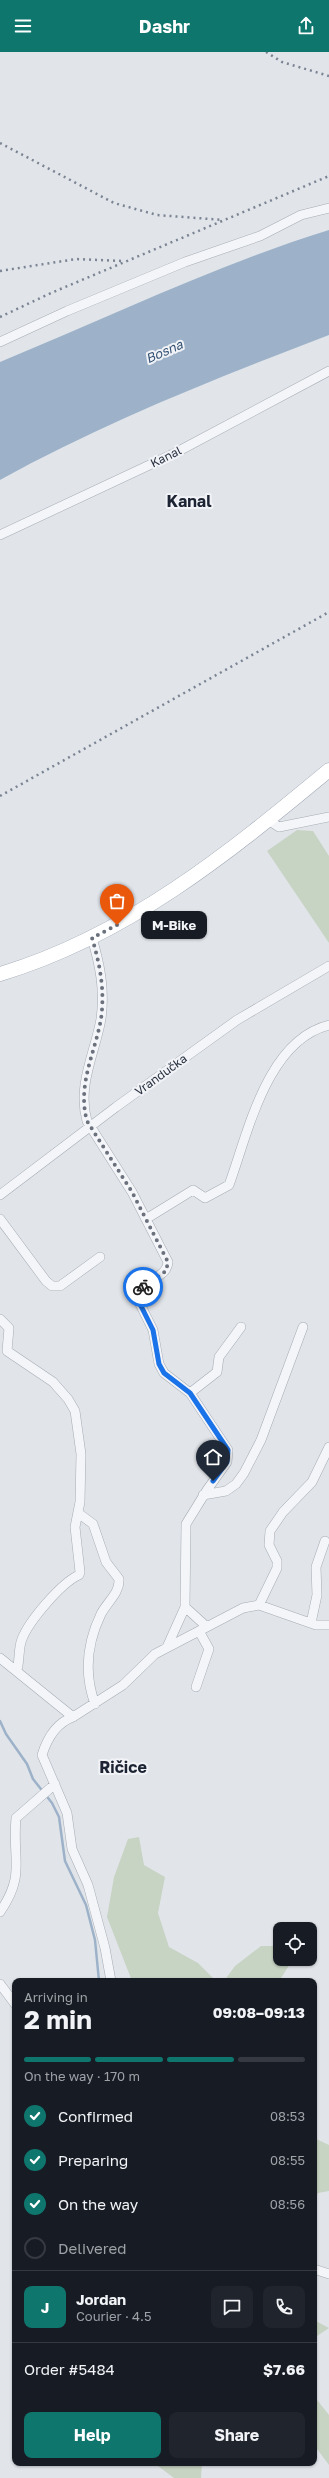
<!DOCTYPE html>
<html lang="en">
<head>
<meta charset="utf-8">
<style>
  :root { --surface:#171b24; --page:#20242c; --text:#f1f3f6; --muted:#9ea1a6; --line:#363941; --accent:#0f766e }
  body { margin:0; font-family:"Golos Text",sans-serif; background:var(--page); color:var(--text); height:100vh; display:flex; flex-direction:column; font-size:15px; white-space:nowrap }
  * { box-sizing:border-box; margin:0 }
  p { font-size:13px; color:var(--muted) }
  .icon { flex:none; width:22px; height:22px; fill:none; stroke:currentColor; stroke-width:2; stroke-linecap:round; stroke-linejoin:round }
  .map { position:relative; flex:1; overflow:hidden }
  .side { position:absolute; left:12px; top:1926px; width:305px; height:488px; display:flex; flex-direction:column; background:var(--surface); border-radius:8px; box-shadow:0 1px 3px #0004 }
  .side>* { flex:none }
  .tools { position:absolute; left:273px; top:1870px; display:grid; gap:8px }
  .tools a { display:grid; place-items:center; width:44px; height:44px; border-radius:8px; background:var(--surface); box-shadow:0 1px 3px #0004; font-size:20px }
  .pin { position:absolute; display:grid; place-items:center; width:34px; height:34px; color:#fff; margin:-41px -17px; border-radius:50% 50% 50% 0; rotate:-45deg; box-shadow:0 0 4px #0007 }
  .pin .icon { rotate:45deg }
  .courier { position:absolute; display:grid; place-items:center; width:40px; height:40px; margin:-20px; border:3px solid #1a73e8; border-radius:50%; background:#fff; color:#222; box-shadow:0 1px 5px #0007 }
  .bubble { position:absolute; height:28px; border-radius:8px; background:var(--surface); box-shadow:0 1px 3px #0004; font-size:13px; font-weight:700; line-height:28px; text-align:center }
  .summary em { font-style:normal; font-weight:700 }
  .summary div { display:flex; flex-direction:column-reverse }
  .summary { display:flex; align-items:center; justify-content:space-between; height:68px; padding:0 12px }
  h1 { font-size:26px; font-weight:700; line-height:30px }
  .bar { display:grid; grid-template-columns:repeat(4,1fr); gap:6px 4px; align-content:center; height:48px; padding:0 12px }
  .bar i { height:5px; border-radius:3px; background:var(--line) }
  .bar .current { background:var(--accent) }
  .bar p { grid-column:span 4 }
  .line { display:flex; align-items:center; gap:10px; padding:0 12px; border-top:1px solid var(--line) }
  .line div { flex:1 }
  .round { display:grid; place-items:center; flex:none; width:42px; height:42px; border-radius:8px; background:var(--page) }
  ol { padding:0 12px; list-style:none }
  li { display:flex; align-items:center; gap:12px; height:44px }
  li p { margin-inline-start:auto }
  li .icon { padding:4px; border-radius:50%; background:var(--accent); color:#fff; stroke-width:4 }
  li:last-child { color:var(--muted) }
  li i { width:22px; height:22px; border:2px solid var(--line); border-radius:50% }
  .action { display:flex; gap:8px; margin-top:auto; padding:8px 12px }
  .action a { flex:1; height:46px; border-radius:8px; background:var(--accent); color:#fff; font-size:16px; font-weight:700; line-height:46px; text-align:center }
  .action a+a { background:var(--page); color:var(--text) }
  header { display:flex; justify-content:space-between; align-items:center; height:52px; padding:0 12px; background:var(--accent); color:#fff; font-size:18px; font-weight:700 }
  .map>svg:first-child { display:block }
  .green { fill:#c7d3c3 }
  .water { fill:#9db2c9 }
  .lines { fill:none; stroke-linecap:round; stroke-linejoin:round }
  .stream { stroke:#9db2c9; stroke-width:2.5 }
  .street-casing { stroke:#a6acb4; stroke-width:10 }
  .primary-casing { stroke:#a1a9b5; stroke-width:15 }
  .street { stroke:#f4f5f8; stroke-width:9 }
  .primary { stroke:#fff; stroke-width:14 }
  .rail { stroke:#7b8493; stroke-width:2.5; stroke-dasharray:2 4; stroke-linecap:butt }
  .done { stroke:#6a717c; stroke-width:4; stroke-dasharray:0 7.2 }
  .route { stroke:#1a73e8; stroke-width:5 }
  .labels { text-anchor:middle; stroke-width:4; stroke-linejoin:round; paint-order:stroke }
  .street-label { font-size:12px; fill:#2a3241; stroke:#f1f3f7 }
  .water-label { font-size:13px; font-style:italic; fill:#345174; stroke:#f1f3f7 }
  .district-label { font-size:16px; font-weight:bold; fill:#1c2332; stroke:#f1f3f7 }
</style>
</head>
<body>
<header><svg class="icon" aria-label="menu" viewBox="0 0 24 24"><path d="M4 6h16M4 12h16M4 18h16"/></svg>Dashr<svg class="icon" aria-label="share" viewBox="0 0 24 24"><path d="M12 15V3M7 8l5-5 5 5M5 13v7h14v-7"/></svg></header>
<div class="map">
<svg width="329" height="2426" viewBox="0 0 329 2426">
  <rect width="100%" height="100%" fill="#e1e5ea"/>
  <!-- green -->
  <path class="green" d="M297 778 313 779 329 804V891L267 799Z
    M139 1785 144 1813 165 1825 158 1861 169 1895 198 1911 216 1929H132L107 1865 114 1825 128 1787Z
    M261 1894H275L277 1904 290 1912 281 1926 275 1929H224L235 1914Z
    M314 2086 329 2093V2139L318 2141 314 2149Z
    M314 2268 329 2276 314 2286Z
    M314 2344 329 2363V2413L314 2393Z
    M154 2411H202L201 2426H174Z"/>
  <!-- water -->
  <path class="water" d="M329 178V283C217 326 105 370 0 428V310C109 265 216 213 329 178Z"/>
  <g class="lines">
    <!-- stream -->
    <path class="stream" d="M0 1669 6 1682 27 1712 33 1727 52 1751 59 1765 65 1809 86 1853 95 1888 99 1929"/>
    <!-- street casing -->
    <g class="street-casing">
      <path id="street" d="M0 290 67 259 185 210 260 184 301 163 329 156
        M0 483 175 401 329 319
        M268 768 279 775 329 765
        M92 886C100 913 105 938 101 967 95 1001 77 1033 87 1069L132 1140 168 1210C167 1228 142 1223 139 1250L153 1278 159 1312 164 1321 190 1341 228 1398 227 1410 207 1438 186 1472 185 1555 167 1595
        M0 1143 116 1055 237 968 329 914
        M0 1167 46 1229 52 1234H60L100 1205
        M146 1167 193 1138 205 1146 229 1133C248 1081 267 988 329 973
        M0 1267 9 1276 7 1299 53 1330 68 1347 75 1359 81 1402 80 1450 75 1475 80 1520 79 1523C61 1531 29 1569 22 1587 18 1597 20 1608 17 1618
        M190 1341 217 1320 219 1305 241 1275
        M203 1443 226 1439 236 1432 244 1421 261 1388 303 1275
        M78 1461 93 1472 106 1510 119 1527C120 1541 107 1550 101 1562 87 1591 84 1622 95 1652
        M259 1553 277 1516V1509L269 1493 270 1479 283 1460 312 1430 329 1395
        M185 1555 207 1575
        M311 1571 317 1543 316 1515 325 1489
        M0 1606 73 1665 123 1633 155 1602 243 1556 259 1553 316 1573H329
        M196 1635 209 1597 199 1579
        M73 1665C56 1671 47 1687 42 1703L67 1761 72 1797 88 1833 105 1896 111 1929
        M0 1860C26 1822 12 1808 16 1766L55 1732
        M0 1932 15 1952
        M314 2217 329 2222"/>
    </g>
    <!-- primary casing -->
    <g class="primary-casing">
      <path id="primary" d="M0 922C127 884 229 801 329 718"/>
    </g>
    <!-- street -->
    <use href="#street" class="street"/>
    <!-- primary -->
    <use href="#primary" class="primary"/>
    <!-- rail -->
    <path class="rail" d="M266 0 282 10 329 24
      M0 91 114 151 157 163 223 168
      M0 219 76 207 123 209
      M0 265 51 241 329 124
      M0 744 329 560"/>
  </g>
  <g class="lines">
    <!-- done -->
    <path class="done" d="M117 873 92 886C100 913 105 938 101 967 95 1001 77 1033 87 1069L132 1140 168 1210 166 1219 143 1235"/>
    <!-- route -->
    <path class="route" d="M143 1235 139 1250 153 1278 159 1312 164 1321 190 1341 228 1398 227 1410 213 1429"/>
  </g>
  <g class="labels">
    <!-- street labels -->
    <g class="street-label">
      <text transform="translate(166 405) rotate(-26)" y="4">Kanal</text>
      <text transform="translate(161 1023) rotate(-36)" y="4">Vrandučka</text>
    </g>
    <!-- water labels -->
    <g class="water-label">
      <text transform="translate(164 299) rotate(-24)" y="5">Bosna</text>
    </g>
    <!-- district labels -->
    <g class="district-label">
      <text x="189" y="455">Kanal</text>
      <text x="123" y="1721">Ričice</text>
    </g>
  </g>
</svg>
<div class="tools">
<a><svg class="icon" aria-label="locate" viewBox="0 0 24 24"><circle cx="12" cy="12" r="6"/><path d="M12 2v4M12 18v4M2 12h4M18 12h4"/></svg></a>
</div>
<div class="pin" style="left:117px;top:873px;background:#ea580c"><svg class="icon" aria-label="bag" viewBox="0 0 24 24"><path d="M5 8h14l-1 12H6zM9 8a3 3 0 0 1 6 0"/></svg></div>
<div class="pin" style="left:213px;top:1429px;background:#1f2937"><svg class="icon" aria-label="home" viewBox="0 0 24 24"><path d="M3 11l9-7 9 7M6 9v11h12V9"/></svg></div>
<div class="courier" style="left:143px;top:1235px"><svg class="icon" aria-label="bike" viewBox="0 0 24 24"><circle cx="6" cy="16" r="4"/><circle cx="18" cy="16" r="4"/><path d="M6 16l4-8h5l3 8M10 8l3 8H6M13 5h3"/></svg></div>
<div class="bubble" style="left:141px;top:859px;width:66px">M-Bike</div>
<section class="side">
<div class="summary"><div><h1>2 min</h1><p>Arriving in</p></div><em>09:08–09:13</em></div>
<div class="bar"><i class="current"></i><i class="current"></i><i class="current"></i><i></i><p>On the way · 170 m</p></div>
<ol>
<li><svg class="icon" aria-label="check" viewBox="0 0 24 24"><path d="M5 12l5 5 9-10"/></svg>Confirmed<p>08:53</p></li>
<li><svg class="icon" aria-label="check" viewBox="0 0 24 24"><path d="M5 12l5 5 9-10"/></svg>Preparing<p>08:55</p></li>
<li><svg class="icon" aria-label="check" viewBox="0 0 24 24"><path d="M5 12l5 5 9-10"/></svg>On the way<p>08:56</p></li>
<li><i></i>Delivered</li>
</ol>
<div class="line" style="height:72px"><b class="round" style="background:var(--accent);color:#fff">J</b><div><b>Jordan</b><p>Courier · 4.5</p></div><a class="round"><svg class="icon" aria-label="chat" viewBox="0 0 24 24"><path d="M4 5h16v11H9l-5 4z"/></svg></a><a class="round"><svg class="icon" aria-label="phone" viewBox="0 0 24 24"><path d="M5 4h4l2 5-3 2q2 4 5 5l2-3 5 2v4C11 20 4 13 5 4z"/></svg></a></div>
<div class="line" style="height:52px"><div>Order #5484</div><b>$7.66</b></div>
<div class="action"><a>Help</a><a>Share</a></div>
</section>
</div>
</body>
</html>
